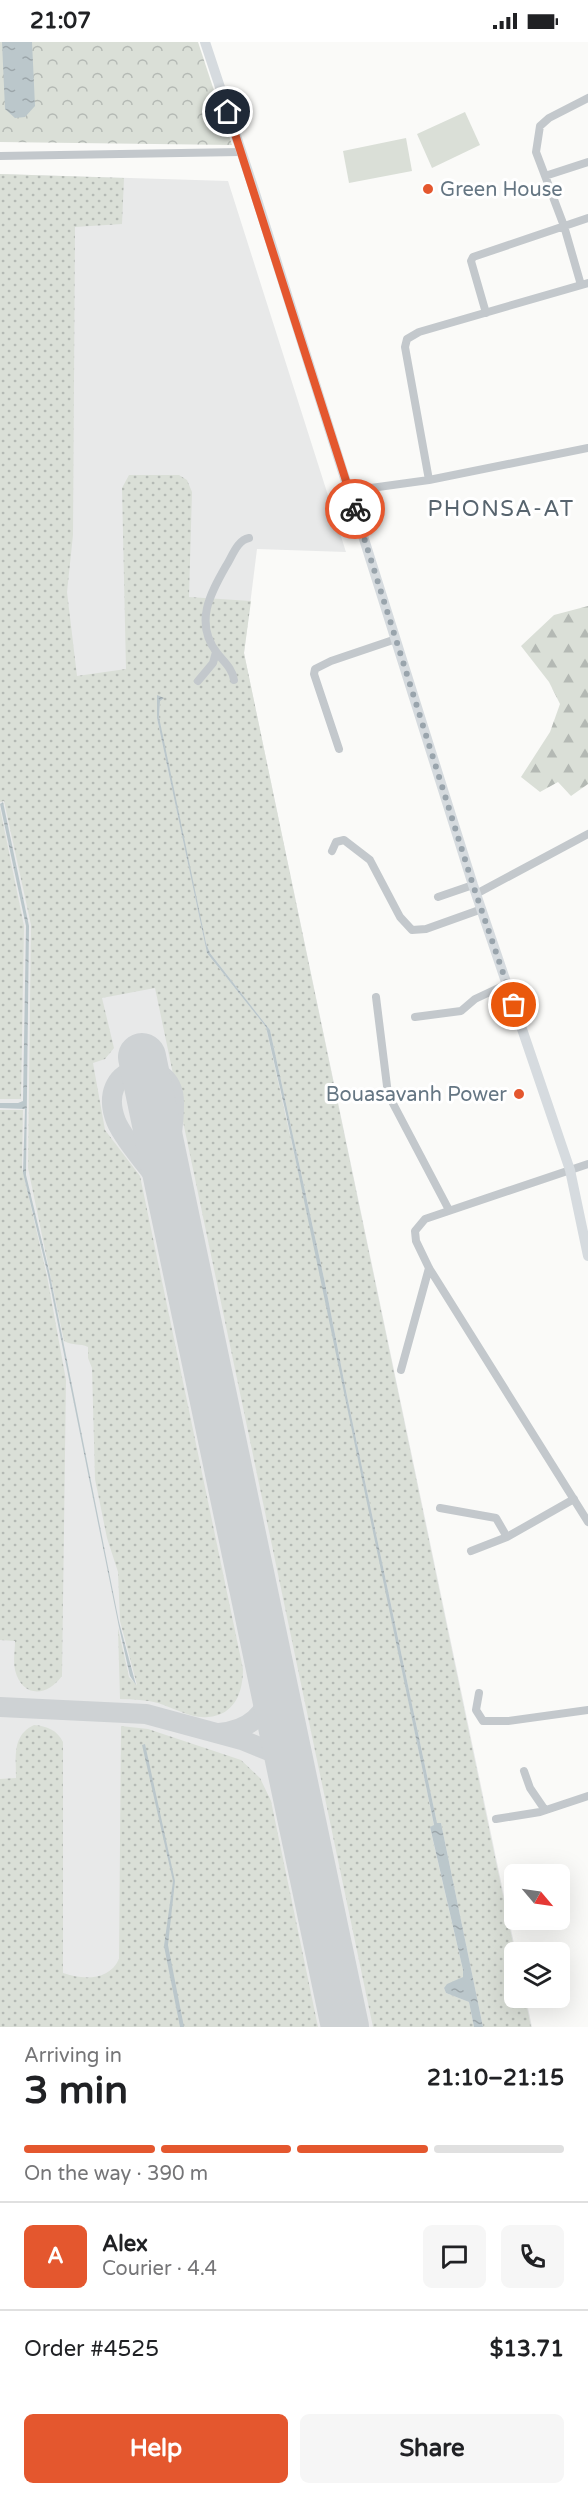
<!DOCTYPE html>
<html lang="en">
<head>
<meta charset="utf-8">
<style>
  :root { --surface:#fff; --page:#f6f6f6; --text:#202124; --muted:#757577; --line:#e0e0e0; --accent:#e4572e }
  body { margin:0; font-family:"Varela Round",sans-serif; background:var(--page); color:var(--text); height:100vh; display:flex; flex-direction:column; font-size:22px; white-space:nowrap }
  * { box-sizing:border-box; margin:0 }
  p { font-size:20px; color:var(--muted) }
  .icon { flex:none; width:33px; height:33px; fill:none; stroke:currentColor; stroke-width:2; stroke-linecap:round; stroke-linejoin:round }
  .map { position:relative; height:1985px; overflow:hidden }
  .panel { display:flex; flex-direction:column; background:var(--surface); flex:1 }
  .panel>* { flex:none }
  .needle { width:39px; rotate:119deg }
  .controls { position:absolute; left:504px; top:1822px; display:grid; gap:12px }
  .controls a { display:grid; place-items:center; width:66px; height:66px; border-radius:9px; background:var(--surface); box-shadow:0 6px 24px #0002; font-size:30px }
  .pin { position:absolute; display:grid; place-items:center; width:51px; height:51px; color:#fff; margin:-26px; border:3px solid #fff; border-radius:50%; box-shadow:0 2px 6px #0007 }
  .courier { position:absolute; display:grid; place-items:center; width:60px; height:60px; margin:-30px; border:4px solid #e4572e; border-radius:50%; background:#fff; color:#222; box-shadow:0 2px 8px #0007 }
  .summary em { font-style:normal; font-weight:700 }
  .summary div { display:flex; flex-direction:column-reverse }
  .summary { display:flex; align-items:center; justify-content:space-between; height:102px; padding:0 24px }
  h1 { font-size:39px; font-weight:700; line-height:45px }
  .bar { display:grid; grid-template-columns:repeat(4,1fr); gap:9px 6px; align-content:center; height:72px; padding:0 24px }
  .bar i { height:8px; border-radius:4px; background:var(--line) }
  .bar .on { background:var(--accent) }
  .bar p { grid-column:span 4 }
  .line { display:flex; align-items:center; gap:15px; padding:0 24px; border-top:2px solid var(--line) }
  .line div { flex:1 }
  .round { display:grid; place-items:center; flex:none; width:63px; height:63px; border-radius:9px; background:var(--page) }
  .primary-button { display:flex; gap:12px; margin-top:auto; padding:12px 24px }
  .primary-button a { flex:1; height:69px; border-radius:9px; background:var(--accent); color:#fff; font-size:24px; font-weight:700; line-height:69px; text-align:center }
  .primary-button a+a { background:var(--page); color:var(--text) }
  .status { display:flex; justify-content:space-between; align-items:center; height:42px; padding:0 30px; background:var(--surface); direction:ltr }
  .status svg { height:16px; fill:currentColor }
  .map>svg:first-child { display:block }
  .built { fill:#e8e9e9 }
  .grass { fill:url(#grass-dots) }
  .forest { fill:url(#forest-firs) }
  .park { fill:url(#park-crowns) }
  .garden { fill:#dadfd7 }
  .water { fill:url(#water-ripples) }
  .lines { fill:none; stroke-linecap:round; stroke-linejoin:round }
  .taxiway { stroke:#ced2d4; stroke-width:20 }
  .runway { stroke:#ced2d4; stroke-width:48 }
  .minor { stroke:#c3c8cc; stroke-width:8 }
  .major { stroke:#d6dbdf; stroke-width:10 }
  .done { stroke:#99a4ac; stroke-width:6; stroke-dasharray:0 10.8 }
  .route { stroke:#e4572e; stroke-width:8 }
  .poi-dot { fill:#e4572e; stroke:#fff; stroke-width:2 }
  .labels { text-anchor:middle; stroke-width:6; stroke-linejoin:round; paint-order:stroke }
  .poi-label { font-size:20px; fill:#657683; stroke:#fff; text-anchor:start }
  .quarter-label { font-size:22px; letter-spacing:1.5px; fill:#57646e; stroke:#fff }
</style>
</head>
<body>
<div class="status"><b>21:07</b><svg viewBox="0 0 49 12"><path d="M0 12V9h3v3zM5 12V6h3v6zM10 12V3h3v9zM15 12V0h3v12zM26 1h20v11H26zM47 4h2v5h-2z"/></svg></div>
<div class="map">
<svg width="588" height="1985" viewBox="0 0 588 1985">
  <defs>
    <pattern id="grass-dots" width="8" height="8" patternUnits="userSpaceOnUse" patternTransform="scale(1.5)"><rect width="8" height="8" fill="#dadfd7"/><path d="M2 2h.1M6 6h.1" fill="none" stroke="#b4b9b4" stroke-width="1.8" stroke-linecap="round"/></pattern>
    <pattern id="forest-firs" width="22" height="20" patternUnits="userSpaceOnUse" patternTransform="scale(1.5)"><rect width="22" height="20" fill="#dadfd7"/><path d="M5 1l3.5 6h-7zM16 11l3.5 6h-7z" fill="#b4b9b4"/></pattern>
    <pattern id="park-crowns" width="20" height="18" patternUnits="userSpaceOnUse" patternTransform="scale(1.5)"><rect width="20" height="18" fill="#dadfd7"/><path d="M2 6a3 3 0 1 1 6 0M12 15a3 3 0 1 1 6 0" fill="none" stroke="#b4b9b4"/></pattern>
    <pattern id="water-ripples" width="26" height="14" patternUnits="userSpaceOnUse" patternTransform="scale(1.5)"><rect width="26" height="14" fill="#bbc7cb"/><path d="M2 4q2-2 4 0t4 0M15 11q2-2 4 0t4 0" fill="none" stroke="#9ca6aa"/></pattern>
  </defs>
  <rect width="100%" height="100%" fill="#fafaf8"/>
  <!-- built -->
  <path class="built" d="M0 132 228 139 346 510 257 507 244 611 516 1911H514V1956H526L532 1985H0Z"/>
  <!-- grass -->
  <path class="grass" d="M0 132 124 136 122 182 75 185 73 493 67 550 77 634 126 627 122 446 129 433H179L187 438 192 450 189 555 251 559 244 611 515 1911 514 1956H525L531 1985H483L441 1781H437L347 1354 325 1241 270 988 210 911 206 901 169 731 159 675 160 658 157 654V676L207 911 266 985 267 990 323 1241 434 1784 430 1786 463 1928V1935L444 1946 446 1951 469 1960 474 1985H373L155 946 102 956 114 1006 105 1017 93 1021 105 1088 140 1134 243 1627C243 1650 235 1673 208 1675 192 1677 174 1666 158 1661 146 1658 133 1657 120 1657L118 1586 129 1635 137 1643 120 1579 118 1530 107 1496 95 1437 92 1326 88 1316V1305C80 1301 73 1304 64 1299L28 1126 31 883 4 759 0 760Z
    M0 766 24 884 21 1057H0Z
    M0 1068H23L22 1126 47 1234 66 1338 62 1634C47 1655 22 1656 15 1628 13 1619 15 1608 15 1599L0 1598Z
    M34 1683C47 1684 57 1688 63 1700V1931C83 1938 109 1939 119 1917L121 1684 148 1687 241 1718 260 1736 271 1759 318 1985H0V1737L16 1736C16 1715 12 1693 34 1683Z"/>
  <!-- forest -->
  <path class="forest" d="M588 564V742L571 754 558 740 540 750 521 735 550 690 560 662 549 640 521 604 554 573Z"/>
  <!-- park -->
  <path class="park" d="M0 0H198L232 103 0 100Z"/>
  <!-- garden -->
  <path class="garden" d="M465 70 480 103 432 126 417 92Z
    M406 96 412 129 349 141 343 109Z"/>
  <!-- water -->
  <path class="water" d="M2 0H32L35 64 25 75 15 76 5 67Z
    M157 653 164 656 160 659 159 675 206 901 210 911 270 988 325 1241 347 1354 437 1781H441L483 1985H474L469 1960 446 1951 444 1946 447 1942 463 1935V1928L430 1785 434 1783 286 1072 266 985 207 911 157 676Z
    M3 760 29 884 26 1133 50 1233 119 1580 136 1643 130 1634 119 1585 48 1233 23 1131 25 1067 0 1066V1061H18L23 1059 26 884 0 762Z
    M145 1702 175 1839 168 1903 184 1985H180L164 1904 173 1839 142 1703Z"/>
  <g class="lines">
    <!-- taxiway -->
    <path class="taxiway" d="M166 1130C169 1113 177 1067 173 1051 162 1010 95 1024 116 1079 123 1097 155 1133 167 1151L174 1163 176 1175
      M0 1665 146 1672 242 1698 289 1717
      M219 1691C250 1688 265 1673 274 1644"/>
    <!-- runway -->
    <path class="runway" d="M142 1015 345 1985"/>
    <!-- minor -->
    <path class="minor" d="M0 114 241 110
      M545 134 588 120
      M581 243 564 184 536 110 540 84 549 76 588 56
      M486 271 471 219 473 215 588 176
      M429 438 405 305 407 297 419 290 588 241
      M349 449 429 438 588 406
      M234 638C233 627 223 619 217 611 194 581 210 552 226 524 232 515 237 498 249 496
      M198 639 213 621 216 610
      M339 707 314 632 315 627 331 619 396 597
      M332 809 336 800 344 798 370 818 400 875 412 888 426 887 482 867
      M476 852 588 792
      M438 855 473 843
      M376 955 388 1052 449 1168
      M415 975 461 969 475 957 507 942
      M588 1122 425 1177 415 1189 416 1199 429 1226 588 1480
      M401 1328 429 1226
      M440 1466 496 1476 507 1495
      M471 1509 507 1495 574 1457
      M479 1651 476 1668 483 1679H508L588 1668
      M524 1729 530 1746 545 1768
      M496 1777 540 1770 588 1754"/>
    <!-- major -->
    <path class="major" d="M205 0 255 151 473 843 570 1128 588 1214"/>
  </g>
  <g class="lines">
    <!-- done -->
    <path class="done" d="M355 467 473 843 514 963"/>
    <!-- route -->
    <path class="route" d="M228 70 355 467"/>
  </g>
  <!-- markers -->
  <g class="poi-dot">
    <circle cx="428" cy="147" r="6"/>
    <circle cx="519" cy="1052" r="6"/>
  </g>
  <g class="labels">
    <!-- poi labels -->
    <g class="poi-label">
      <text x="440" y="154">Green House</text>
      <text x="507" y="1059" text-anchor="end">Bouasavanh Power</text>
    </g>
    <!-- quarter labels -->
    <g class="quarter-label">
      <text x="501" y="474">PHONSA-AT</text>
    </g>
  </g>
</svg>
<div class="controls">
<a><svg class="needle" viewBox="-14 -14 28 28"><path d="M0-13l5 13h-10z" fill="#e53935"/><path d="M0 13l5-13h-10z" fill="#757577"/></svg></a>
<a><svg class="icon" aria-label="layers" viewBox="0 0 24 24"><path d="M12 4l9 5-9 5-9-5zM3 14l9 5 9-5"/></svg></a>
</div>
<div class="pin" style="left:514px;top:963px;background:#ea580c"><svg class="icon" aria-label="bag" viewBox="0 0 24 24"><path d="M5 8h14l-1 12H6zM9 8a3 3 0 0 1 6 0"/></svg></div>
<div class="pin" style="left:228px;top:70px;background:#1f2937"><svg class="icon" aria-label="home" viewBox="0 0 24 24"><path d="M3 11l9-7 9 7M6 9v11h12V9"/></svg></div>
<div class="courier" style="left:355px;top:467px"><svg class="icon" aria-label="bike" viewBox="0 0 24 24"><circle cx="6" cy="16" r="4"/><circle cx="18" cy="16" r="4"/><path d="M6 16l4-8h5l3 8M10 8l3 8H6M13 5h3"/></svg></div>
</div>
<section class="panel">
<div class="summary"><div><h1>3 min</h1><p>Arriving in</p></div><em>21:10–21:15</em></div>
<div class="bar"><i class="on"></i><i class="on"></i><i class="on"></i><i></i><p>On the way · 390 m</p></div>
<div class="line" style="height:108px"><b class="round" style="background:var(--accent);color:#fff">A</b><div><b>Alex</b><p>Courier · 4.4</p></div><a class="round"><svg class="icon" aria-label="chat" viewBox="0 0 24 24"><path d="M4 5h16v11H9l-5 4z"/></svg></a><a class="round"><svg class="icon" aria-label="phone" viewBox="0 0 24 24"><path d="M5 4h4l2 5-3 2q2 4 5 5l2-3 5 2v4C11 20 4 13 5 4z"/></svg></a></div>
<div class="line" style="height:78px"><div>Order #4525</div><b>$13.71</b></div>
<div class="primary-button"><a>Help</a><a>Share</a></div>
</section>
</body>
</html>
